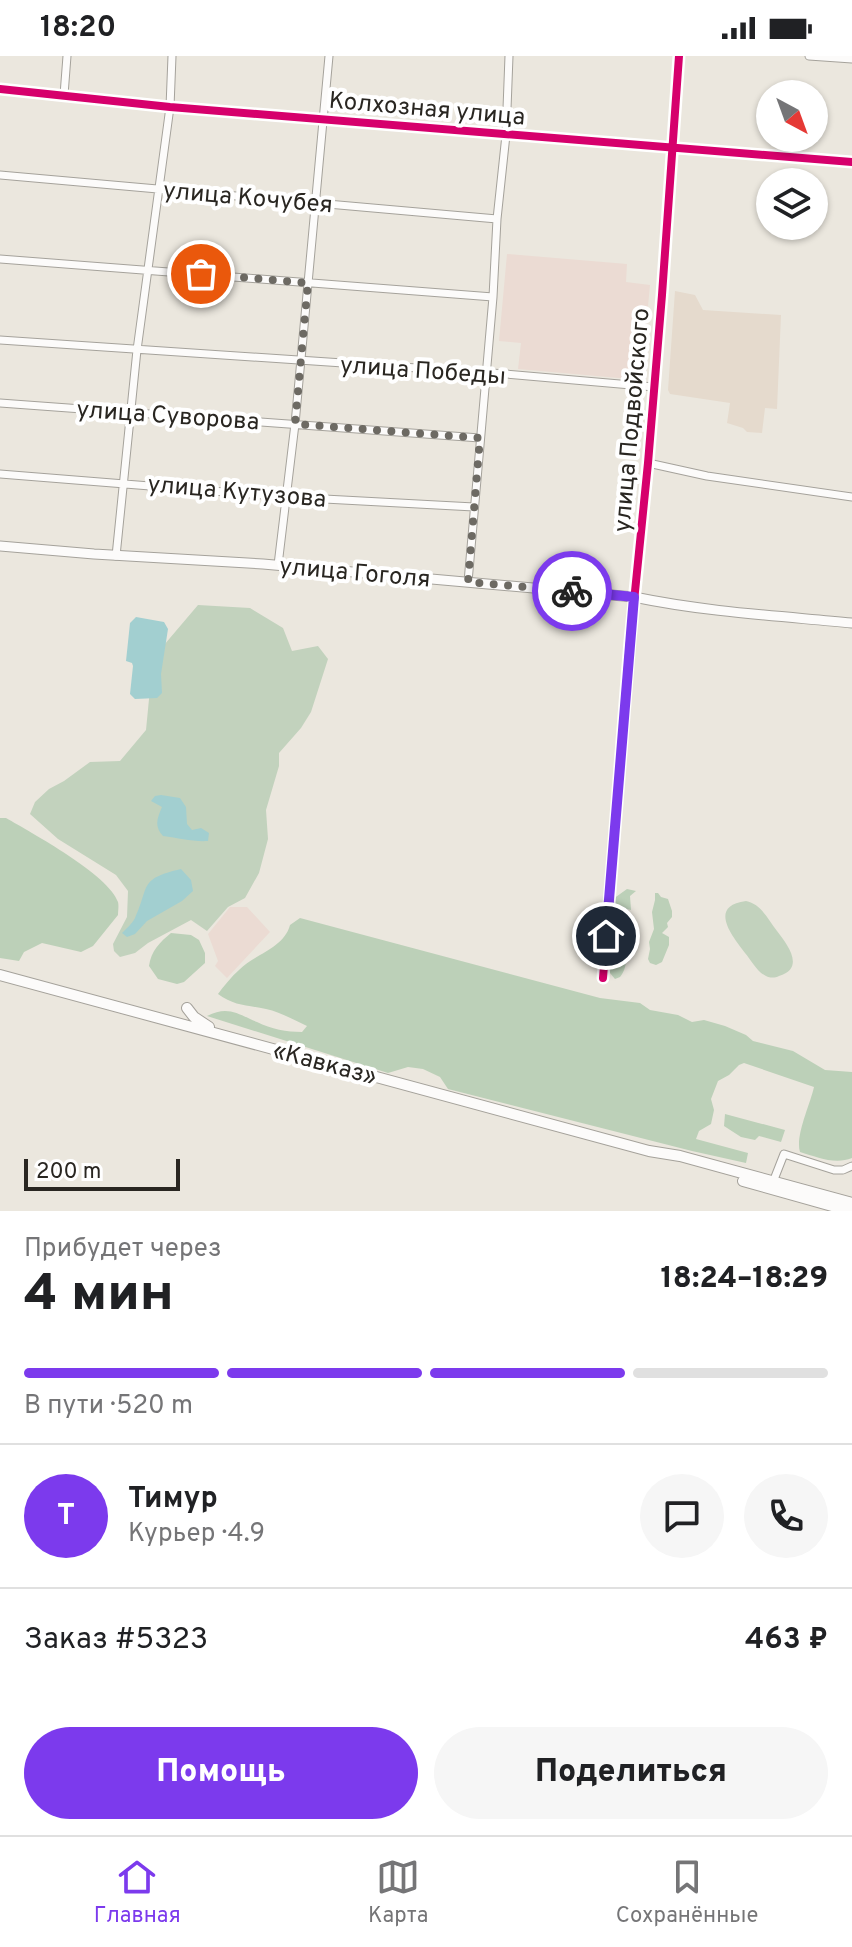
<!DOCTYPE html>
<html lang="ru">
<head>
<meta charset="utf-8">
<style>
  :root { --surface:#fff; --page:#f6f6f6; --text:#202124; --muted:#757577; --line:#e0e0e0; --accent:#7c3aed }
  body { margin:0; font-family:Overpass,sans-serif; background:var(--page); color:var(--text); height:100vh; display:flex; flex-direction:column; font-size:30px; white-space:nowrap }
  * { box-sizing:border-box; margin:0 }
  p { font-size:26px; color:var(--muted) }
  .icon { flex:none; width:44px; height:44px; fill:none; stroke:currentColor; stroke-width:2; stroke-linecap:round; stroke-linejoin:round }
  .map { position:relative; height:1155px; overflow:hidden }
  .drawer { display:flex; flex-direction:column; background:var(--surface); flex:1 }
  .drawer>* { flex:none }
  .needle { width:52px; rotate:139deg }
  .tools { position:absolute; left:756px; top:24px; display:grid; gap:16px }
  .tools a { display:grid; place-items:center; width:72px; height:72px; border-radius:50%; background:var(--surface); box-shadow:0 2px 6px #0004; font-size:40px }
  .scale { position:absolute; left:24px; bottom:20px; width:156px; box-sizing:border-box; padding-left:8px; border:4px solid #292621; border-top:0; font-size:22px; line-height:28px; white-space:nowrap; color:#292621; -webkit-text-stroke:6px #fff; paint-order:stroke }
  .pin { position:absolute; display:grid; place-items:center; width:68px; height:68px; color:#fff; margin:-34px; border:4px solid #fff; border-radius:50%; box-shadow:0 2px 8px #0007 }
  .courier { position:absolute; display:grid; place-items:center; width:80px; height:80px; margin:-40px; border:6px solid #7c3aed; border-radius:50%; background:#fff; color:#222; box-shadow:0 2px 10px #0007 }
  .headline em { font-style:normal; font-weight:800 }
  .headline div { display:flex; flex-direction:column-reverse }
  .headline { display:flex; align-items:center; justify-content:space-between; height:136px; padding:0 24px }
  h1 { font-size:52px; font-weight:800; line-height:60px }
  .bar { display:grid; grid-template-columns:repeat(4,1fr); gap:12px 8px; align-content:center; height:96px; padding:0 24px }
  .bar i { height:10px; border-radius:6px; background:var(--line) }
  .bar .on { background:var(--accent) }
  .bar p { grid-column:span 4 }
  .line { display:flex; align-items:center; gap:20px; padding:0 24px; border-top:2px solid var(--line) }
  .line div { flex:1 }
  .round { display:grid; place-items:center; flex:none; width:84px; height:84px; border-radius:42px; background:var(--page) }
  .cta { display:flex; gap:16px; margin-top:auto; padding:16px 24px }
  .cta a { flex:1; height:92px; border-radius:48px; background:var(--accent); color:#fff; font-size:32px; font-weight:800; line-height:92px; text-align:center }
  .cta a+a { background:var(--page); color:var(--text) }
  .status { display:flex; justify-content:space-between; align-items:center; height:56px; padding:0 40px; background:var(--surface); direction:ltr }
  .status svg { height:22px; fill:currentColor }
  .tabs { display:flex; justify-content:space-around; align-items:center; height:112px; border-top:2px solid var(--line); background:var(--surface); font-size:22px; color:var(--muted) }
  .tabs a { display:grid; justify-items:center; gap:4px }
  .tabs .on { color:var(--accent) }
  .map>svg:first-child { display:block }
  .industrial { fill:#ebdbd3 }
  .medical { fill:#e5dacd }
  .green { fill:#c2d2bd }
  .forest { fill:#bcd0b8 }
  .water { fill:#a2cfd0 }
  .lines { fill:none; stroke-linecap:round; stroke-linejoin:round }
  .minor-casing { stroke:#a5a29b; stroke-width:9 }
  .major-casing { stroke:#a5a29b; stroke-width:11 }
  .highway-casing { stroke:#a5a29b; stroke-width:12 }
  .minor { stroke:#fcfbfa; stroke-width:7 }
  .major { stroke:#fcfbfa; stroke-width:9 }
  .highway { stroke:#fcfbfa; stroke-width:10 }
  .cycleway-casing { stroke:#fff; stroke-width:13 }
  .cycleway { stroke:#d6006c; stroke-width:8 }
  .done { stroke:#6d6a63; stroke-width:8; stroke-dasharray:0 14.4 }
  .route { stroke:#7c3aed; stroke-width:10 }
  .labels { text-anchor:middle; stroke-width:8; stroke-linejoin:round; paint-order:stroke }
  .street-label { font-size:24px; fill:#292621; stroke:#fff }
</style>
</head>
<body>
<div class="status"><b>18:20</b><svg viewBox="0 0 49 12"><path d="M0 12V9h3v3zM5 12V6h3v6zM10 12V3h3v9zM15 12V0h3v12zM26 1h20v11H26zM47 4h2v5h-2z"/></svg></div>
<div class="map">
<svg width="852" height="1155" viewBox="0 0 852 1155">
  <rect width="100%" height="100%" fill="#ebe7de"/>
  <!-- industrial -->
  <path class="industrial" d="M507 198 627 208 626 226 650 229 641 324 518 313 521 287 499 285Z
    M230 851H247L270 876 227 922 215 910 218 905 208 878Z"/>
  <!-- medical -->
  <path class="medical" d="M675 235 695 239 703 254 781 259 777 353 765 352 762 377 747 376 743 372 727 367 730 347 670 338 668 334Z"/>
  <!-- green -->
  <path class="green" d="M198 549 250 552 283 572 292 595 318 590 328 603 311 656 301 672 279 697V710L266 754 268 783 259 817 245 842 228 851 207 875 191 864 148 887 135 897 120 901 114 895 113 888 127 861 128 835 116 819 58 783 30 758 35 746 49 733 64 725 90 706 120 705 146 674 153 602Z
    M746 845C761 848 768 863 777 875 787 888 806 912 779 920 775 922 770 922 766 920 757 916 751 904 745 897 733 881 707 850 746 845Z"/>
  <!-- forest -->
  <path class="forest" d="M0 762H6C32 777 109 819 118 846 119 850 118 855 118 859L93 890 81 896 42 887 24 896 19 905 0 902Z
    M627 833 636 835 630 840 631 854 627 853 628 858C619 877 634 904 620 921L615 923 610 917 611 853 613 843Z
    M655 837H658L661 841 668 843 672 855V861L667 867 668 871 662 877 669 881V889L662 906 656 909 650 907 648 903 650 893 649 886 654 873 652 856 655 844Z
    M300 862 600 942 640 947 650 954 678 959 692 966 704 964 725 970 746 979 753 985 793 995 825 1014 852 1016V1102C835 1109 817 1101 800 1096 795 1080 810 1049 814 1031L744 1007 739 1009 729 1019 718 1025 711 1043 714 1054 711 1068 699 1075 696 1083 748 1097 746 1107 692 1095 448 1033 440 1021 423 1013 408 1011 388 1017 207 960C228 949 238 958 257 966 271 973 287 976 302 976L307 970C294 964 280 956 266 953 247 949 234 950 218 938 224 930 231 921 239 914 255 898 284 892 290 869Z
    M171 877 191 879 199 884 205 897V907L184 926 177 928 158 923 149 910C151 895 160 886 171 877Z
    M725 1058 785 1074 781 1086 759 1080 755 1084 741 1081 724 1070Z"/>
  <!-- water -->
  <path class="water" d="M136 561 164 566 168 573 161 618 162 637 157 642 135 643 130 638 133 610 132 607 126 605 130 567Z
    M161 739 180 742 186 751 187 768 192 774 201 772 209 777 208 785C193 786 179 782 163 780 154 770 157 763 162 751L151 745 155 740Z
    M181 813 191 824 193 835 182 845 147 865 135 878 127 881 122 877C126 873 132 868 135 862 150 830 138 823 181 813Z"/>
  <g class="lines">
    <!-- minor casing -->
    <g class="minor-casing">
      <path id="minor" d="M809 0 852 3
        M0 33 170 51 852 106
        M64 39 67 0
        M0 119 497 163
        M0 203 493 241
        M0 284 506 318 654 331
        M0 347 480 382
        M648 407 707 420 852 441
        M0 418 287 441 474 451
        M116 500 137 294 170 51 172 0
        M278 509 295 368 329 0
        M468 526 493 241 497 163 506 79 509 0
        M603 922 630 585 648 407 662 239 679 0
        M773 1126 784 1098 834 1114H843L852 1110"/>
    </g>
    <!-- major casing -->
    <g class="major-casing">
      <path id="major" d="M0 490 94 498 263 508 634 541C706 556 780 560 852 567"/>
    </g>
    <!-- highway casing -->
    <g class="highway-casing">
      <path id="highway" d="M0 919 649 1095 680 1100 852 1147
        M187 952 194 961 209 971
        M743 1125 850 1155"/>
    </g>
    <!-- minor -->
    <use href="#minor" class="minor"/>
    <!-- major -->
    <use href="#major" class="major"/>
    <!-- highway -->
    <use href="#highway" class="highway"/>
    <!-- cycleway casing -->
    <g class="cycleway-casing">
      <path id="cycleway" d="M0 33 170 51 852 106
        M603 922 630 585 648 407 662 239 679 0"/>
    </g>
    <!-- cycleway -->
    <use href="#cycleway" class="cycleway"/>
  </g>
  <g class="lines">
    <!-- done -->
    <path class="done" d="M201 218 308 227 295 368 480 382 468 526 572 535"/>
    <!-- route -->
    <path class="route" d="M572 535 634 541 606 880"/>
  </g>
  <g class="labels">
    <!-- street labels -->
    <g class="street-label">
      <text transform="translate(427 52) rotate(5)" y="8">Колхозная улица</text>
      <text transform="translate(248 141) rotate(5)" y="8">улица Кочубея</text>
      <text transform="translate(423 314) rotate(4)" y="8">улица Победы</text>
      <text transform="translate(168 359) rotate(4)" y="8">улица Суворова</text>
      <text transform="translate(631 364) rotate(-85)" y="8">улица Подвойского</text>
      <text transform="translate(237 435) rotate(5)" y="8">улица Кутузова</text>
      <text transform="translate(355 516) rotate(5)" y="8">улица Гоголя</text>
      <text transform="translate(325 1007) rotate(15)" y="8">«Кавказ»</text>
    </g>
  </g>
</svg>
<div class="tools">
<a><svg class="needle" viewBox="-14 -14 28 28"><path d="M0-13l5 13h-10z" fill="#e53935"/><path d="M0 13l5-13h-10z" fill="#757577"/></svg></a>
<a><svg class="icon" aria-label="layers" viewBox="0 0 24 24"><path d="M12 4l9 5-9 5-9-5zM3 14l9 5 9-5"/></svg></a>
</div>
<div class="scale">200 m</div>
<div class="pin" style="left:201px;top:218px;background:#ea580c"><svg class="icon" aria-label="bag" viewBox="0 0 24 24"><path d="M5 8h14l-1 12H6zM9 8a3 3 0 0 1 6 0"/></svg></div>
<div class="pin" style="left:606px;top:880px;background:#1f2937"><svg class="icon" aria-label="home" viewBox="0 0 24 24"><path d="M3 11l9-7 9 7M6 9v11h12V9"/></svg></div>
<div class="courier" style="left:572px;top:535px"><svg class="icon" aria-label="bike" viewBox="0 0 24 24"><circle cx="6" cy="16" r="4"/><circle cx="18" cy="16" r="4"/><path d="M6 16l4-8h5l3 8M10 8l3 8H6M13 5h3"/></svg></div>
</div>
<section class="drawer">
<div class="headline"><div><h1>4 мин</h1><p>Прибудет через</p></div><em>18:24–18:29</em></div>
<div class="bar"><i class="on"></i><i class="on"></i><i class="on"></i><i></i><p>В пути · 520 m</p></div>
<div class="line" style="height:144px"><b class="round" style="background:var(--accent);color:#fff">Т</b><div><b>Тимур</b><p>Курьер · 4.9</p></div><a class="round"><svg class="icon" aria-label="chat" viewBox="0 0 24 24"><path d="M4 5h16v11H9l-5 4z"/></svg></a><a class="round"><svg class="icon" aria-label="phone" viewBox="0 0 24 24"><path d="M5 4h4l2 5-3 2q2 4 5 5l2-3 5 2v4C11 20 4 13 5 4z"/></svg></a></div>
<div class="line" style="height:104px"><div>Заказ #5323</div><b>463 ₽</b></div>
<div class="cta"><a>Помощь</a><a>Поделиться</a></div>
</section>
<nav class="tabs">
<a class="on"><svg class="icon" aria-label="home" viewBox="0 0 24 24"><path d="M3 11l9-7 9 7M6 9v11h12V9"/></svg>Главная</a>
<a><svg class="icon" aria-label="map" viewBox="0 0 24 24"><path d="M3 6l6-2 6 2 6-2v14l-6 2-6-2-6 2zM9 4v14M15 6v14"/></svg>Карта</a>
<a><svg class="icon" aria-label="saved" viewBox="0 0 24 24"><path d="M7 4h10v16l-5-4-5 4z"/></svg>Сохранённые</a>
</nav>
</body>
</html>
